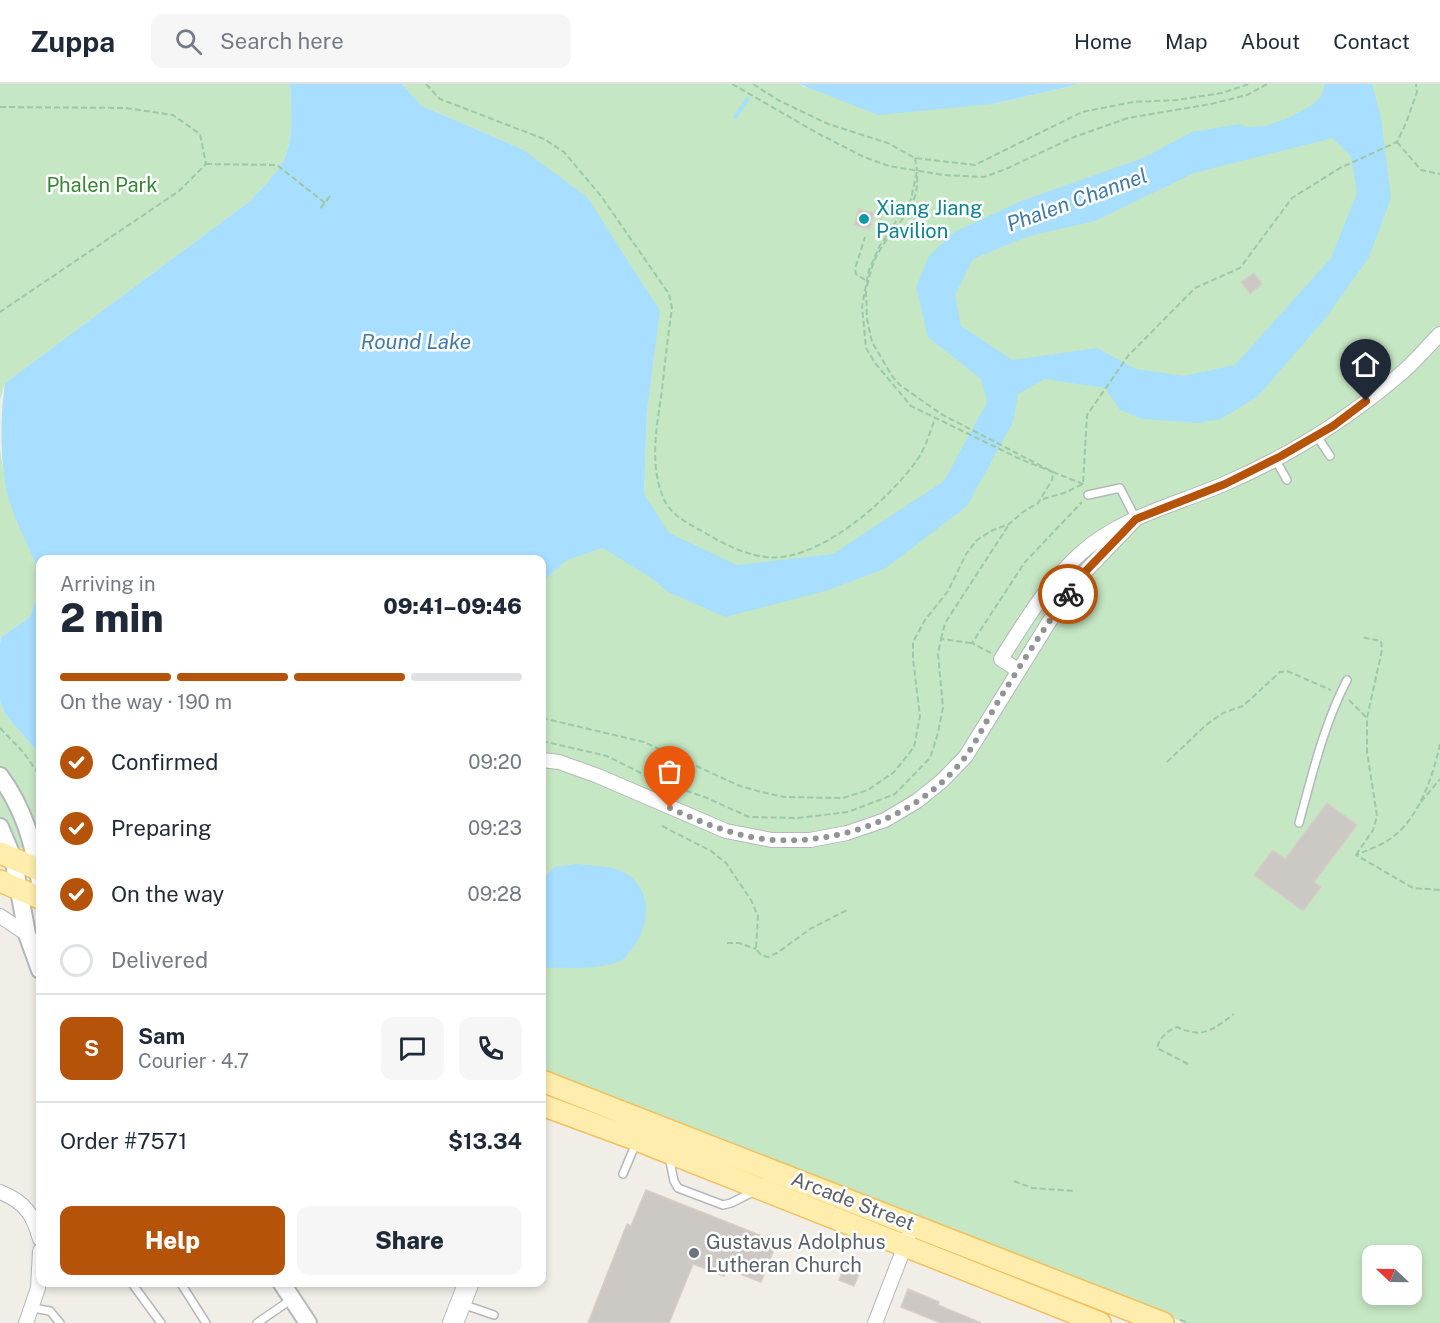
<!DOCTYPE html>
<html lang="en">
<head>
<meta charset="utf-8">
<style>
  :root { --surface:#fff; --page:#f6f6f7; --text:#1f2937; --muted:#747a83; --line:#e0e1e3; --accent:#b45309 }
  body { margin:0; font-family:"Public Sans",sans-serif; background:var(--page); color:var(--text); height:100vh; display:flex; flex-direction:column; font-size:22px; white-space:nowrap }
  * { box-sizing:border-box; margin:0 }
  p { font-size:20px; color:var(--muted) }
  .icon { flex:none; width:33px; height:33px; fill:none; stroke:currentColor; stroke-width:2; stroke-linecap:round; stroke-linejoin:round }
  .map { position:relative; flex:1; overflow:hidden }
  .sheet { position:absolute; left:36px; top:471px; width:510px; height:732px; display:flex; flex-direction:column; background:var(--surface); border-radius:12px; box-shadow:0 3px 9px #0003 }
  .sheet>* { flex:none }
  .needle { width:39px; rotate:292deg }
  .buttons { position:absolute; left:1362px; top:1161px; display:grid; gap:12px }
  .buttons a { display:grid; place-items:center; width:60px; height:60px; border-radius:12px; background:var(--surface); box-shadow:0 3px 9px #0003; font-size:30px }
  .pin { position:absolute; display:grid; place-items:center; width:51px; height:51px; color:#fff; margin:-62px -26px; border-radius:50% 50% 50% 0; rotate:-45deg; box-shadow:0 0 6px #0007 }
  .pin .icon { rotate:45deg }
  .courier { position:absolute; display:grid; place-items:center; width:60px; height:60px; margin:-30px; border:4px solid #b45309; border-radius:50%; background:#fff; color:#222; box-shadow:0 2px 8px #0007 }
  .summary em { font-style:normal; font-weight:800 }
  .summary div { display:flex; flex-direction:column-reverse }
  .summary { display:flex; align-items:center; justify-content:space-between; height:102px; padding:0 24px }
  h1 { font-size:39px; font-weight:800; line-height:45px }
  .bar { display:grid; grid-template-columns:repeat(4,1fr); gap:9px 6px; align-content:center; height:72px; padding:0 24px }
  .bar i { height:8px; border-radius:4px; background:var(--line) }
  .bar .selected { background:var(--accent) }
  .bar p { grid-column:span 4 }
  .line { display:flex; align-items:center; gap:15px; padding:0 24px; border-top:2px solid var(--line) }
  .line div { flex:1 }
  .round { display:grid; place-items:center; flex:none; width:63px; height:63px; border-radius:12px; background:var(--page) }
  ol { padding:0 24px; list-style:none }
  li { display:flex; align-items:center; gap:18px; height:66px }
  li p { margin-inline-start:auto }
  li .icon { padding:6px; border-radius:50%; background:var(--accent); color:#fff; stroke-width:4 }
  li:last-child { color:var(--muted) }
  li i { width:33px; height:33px; border:3px solid var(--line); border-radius:50% }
  .button { display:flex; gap:12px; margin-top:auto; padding:12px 24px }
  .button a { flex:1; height:69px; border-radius:12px; background:var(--accent); color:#fff; font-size:24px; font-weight:800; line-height:69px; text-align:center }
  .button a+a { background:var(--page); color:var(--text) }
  header { display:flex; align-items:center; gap:36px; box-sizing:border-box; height:84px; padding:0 30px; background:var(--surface); border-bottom:2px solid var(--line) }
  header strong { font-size:28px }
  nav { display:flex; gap:33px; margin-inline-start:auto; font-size:21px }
  .search { width:420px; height:54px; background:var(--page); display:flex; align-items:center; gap:15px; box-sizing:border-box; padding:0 21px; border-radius:12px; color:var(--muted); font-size:22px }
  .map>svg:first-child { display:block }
  .green { fill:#c6e7c4; fill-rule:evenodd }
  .water { fill:#a8deff; fill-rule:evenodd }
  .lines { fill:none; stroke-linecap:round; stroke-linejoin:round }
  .stream { stroke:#a8deff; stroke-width:4 }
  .building { fill:#ccc8c4; stroke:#d5cfc5; stroke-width:1.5 }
  .service-casing { stroke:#b4b7bb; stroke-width:10 }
  .minor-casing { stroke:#b4b7bb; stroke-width:16 }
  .tertiary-casing { stroke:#b4b7bb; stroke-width:20 }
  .secondary-casing { stroke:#b5b9be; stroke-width:22 }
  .primary-casing { stroke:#f2c05e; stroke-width:24 }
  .path { stroke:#9dc8a7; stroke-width:2; stroke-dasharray:6 3; stroke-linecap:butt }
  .service { stroke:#fff; stroke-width:7 }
  .minor { stroke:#fff; stroke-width:14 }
  .tertiary { stroke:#fff; stroke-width:16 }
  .secondary { stroke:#fff; stroke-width:20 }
  .primary { stroke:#ffedad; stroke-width:21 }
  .done { stroke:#919394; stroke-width:6; stroke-dasharray:0 10.8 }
  .route { stroke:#b45309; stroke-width:8 }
  .culture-dot { fill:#0f9aa8; stroke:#fff; stroke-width:2 }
  .worship-dot { fill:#6b7280; stroke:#fff; stroke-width:2 }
  .labels { text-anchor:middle; stroke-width:5; stroke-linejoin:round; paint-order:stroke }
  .park-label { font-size:20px; fill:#368636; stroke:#fff }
  .culture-label { font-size:20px; fill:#0d838f; stroke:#fff; text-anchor:start }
  .street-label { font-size:20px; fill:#5e6267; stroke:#fff }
  .worship-label { font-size:20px; fill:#5b616d; stroke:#fff; text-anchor:start }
  .water-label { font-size:21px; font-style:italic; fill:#417aa9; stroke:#fff }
</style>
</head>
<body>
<header>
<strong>Zuppa</strong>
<div class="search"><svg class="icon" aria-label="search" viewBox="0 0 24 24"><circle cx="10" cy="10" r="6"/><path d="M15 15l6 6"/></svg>Search here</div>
<nav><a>Home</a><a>Map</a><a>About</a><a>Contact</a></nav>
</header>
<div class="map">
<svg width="1440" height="1239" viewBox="0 0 1440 1239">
  <rect width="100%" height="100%" fill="#f0eee7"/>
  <!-- green -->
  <path class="green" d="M0 0H290C291 30 296 63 276 88 268 98 259 107 250 117L5 299 0 316Z
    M402 0H799L804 3 993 20 1080 0H1440V1239H1186L542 986V498L566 476 603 464 644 410 647 325 522 65 422 22ZM1372 1172H1412V1210H1372Z
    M0 366 8 412 40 490V504L30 533 1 553 0 560Z
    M0 616 5 630 40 671V772L0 755Z"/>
  <!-- water -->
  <path class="water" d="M290 0H402L422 22 522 65 587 113 660 227 647 325 644 410 669 449 737 481 833 470 944 397 987 318 981 295 928 253 916 203 929 172 954 148 1021 117 1143 74 1192 48 1239 40 1248 43 1265 42 1290 33 1312 21 1321 12 1325 0H1372L1381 34 1391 114 1369 173 1325 235 1258 312 1221 335 1196 339 1143 335 1120 326 1105 304 1045 295 1018 310 1013 338 967 422 886 484 829 506 725 533 668 508 651 494 603 464 567 476 542 498V476H40V490C30 465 16 439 8 413 0 380 0 332 5 299L250 117C259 107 268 98 276 88 296 63 291 30 290 0ZM1333 54 1351 73 1357 109 1331 174 1235 281 1184 292 1136 285 1097 264 1013 276 961 242 955 211 973 175 1029 152 1095 137 1194 89Z
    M799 0H1080L993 20 878 31Z
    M40 504V671L5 630 0 616V560L1 553 30 533Z
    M576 780C593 782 616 781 630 792 652 809 649 842 634 862 630 867 627 873 622 876 599 887 570 883 545 884L542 882V795L555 783Z"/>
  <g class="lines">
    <!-- stream -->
    <path class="stream" d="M735 33 748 15"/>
  </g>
  <!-- building -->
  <path class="building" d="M859 125 874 129 870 145 854 141Z
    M1254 189 1262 200 1250 210 1241 198Z
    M1327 719 1357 741 1314 798 1321 803 1303 827 1254 791 1273 766 1285 775Z
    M646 1106 777 1158 761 1198 727 1185 724 1192 693 1180 669 1239H588L627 1140 631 1142Z
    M847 1176 862 1182 854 1202 839 1196Z
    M908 1205 939 1218 938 1221 981 1239H941L901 1223Z"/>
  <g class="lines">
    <!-- service casing -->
    <g class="service-casing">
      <path id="service" d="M1317 352 1330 372
        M1275 375 1287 396
        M1088 411 1120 404 1136 435
        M1299 739C1312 691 1324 640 1347 596
        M669 1073 674 1097 678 1104 723 1121 731 1119 755 1107
        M623 1090 636 1059
        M131 1198 161 1239
        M180 1198 206 1239
        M462 1220 494 1231
        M33 1224 50 1227 60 1239
        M257 1239 292 1215"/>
    </g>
    <!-- minor casing -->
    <g class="minor-casing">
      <path id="minor" d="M1018 586 1001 575C1024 539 1048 498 1081 469 1121 433 1175 421 1224 400 1287 373 1346 336 1398 292 1413 280 1426 264 1440 250
        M542 676 559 678 598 692 726 747 772 756H810L847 749 885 736 917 717 943 696 966 672 1049 538 1081 492 1136 435
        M0 832 27 850
        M0 1108C25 1118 33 1130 40 1155
        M26 1239 38 1204 40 1167
        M875 1239 908 1154"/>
    </g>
    <!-- tertiary casing -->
    <g class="tertiary-casing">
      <path id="tertiary" d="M0 692C24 725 33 758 40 798
        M0 743 13 774 27 850 40 886
        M281 1198 308 1239"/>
    </g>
    <!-- secondary casing -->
    <g class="secondary-casing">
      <path id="secondary" d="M453 1239 469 1198"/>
    </g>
    <!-- primary casing -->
    <g class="primary-casing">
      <path id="primary" d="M0 769 40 786
        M0 797 40 814
        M542 997 1163 1239
        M542 1021 637 1056 1100 1239"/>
    </g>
    <!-- path -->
    <path class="path" d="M426 0 440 15 544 55 564 68 601 112 669 210 672 224C668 251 665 278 662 306 657 341 649 379 663 413 670 432 690 440 707 450 731 464 760 478 788 472 834 463 891 413 917 376 926 363 930 348 935 334
      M732 0 819 50 864 73 889 82 943 91 984 93 1006 85 1074 53 1128 34 1211 20 1247 11 1267 0
      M753 0 778 16 828 40 888 59 915 74 975 81 1082 28 1133 18 1177 16 1222 9 1249 0
      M0 23 126 24 173 31 200 50 206 80 179 107 0 228
      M1397 58 1421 86 1440 90
      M915 74 917 87
      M206 80 277 81 325 119 331 111 319 126
      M865 196 856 190 855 185 865 153
      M867 202C870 189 873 177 880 166 894 141 920 124 917 92
      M866 207 867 235 872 258 892 292 900 301 941 330 1053 388 1083 400 1084 403
      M1043 415 1064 409 1083 400 1087 331 1128 272 1195 204 1240 184 1292 114 1340 84 1397 58 1406 39 1417 8 1416 0
      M941 555 945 539 1008 442
      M991 569 972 559 1025 478 1082 418
      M1349 616 1367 634
      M542 634 644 658 740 702 762 708 784 713 843 714 868 706 894 688 914 663 920 632 913 575V558L925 536 948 507 966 470 977 456 991 447 1009 440 1023 428 1038 419 1052 396 1053 388 1020 375 911 322 875 279 866 264 862 222 869 186 879 163 911 115 917 87
      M0 644 24 669 40 692
      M542 657 607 672 653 695 707 714 749 733 798 734 848 728 895 710 930 674 938 649 943 623 938 570 941 555 971 559
      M1440 660C1433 692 1419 735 1390 755 1381 762 1367 766 1356 771L1413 804 1440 806
      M1167 678 1206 641 1223 629 1243 622 1280 588 1287 587 1331 606
      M1421 718 1440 695
      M662 742 711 767 726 779 751 816 758 832 756 865 761 871 768 873 777 869 810 845 847 826
      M1356 771 1373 746 1377 732 1367 668V634L1382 566 1381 557 1361 553
      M727 859H739L756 865
      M1188 980 1157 964C1160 953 1167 947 1177 943 1204 955 1212 946 1234 930
      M1014 1097 1032 1104 1075 1107
      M1180 1236 1189 1239"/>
    <!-- service -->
    <use href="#service" class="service"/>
    <!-- minor -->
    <use href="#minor" class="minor"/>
    <!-- tertiary -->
    <use href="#tertiary" class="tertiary"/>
    <!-- secondary -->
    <use href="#secondary" class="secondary"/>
    <!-- primary -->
    <use href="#primary" class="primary"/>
  </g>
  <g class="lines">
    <!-- done -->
    <path class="done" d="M670 724C703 739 738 754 774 756 845 760 922 730 966 672 977 656 986 638 996 621 1019 583 1043 546 1068 510"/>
    <!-- route -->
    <path class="route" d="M1068 510 1081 492 1136 435 1225 400 1281 372 1333 342 1366 317"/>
  </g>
  <!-- markers -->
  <circle class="culture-dot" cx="864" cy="135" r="6"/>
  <circle class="worship-dot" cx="694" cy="1169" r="6"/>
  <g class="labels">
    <!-- park labels -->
    <g class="park-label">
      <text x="102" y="108">Phalen Park</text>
    </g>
    <!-- culture labels -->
    <g class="culture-label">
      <text x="876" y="131">Xiang Jiang<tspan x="876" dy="23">Pavilion</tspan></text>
    </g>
    <!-- street labels -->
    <g class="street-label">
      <text transform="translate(853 1117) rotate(21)" y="7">Arcade Street</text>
    </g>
    <!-- worship labels -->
    <g class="worship-label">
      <text x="706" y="1165">Gustavus Adolphus<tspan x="706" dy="23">Lutheran Church</tspan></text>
    </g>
    <!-- water labels -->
    <g class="water-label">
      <text transform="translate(1077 116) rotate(-20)" y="7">Phalen Channel</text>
      <text x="416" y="265">Round Lake</text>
    </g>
  </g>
</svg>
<div class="buttons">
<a><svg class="needle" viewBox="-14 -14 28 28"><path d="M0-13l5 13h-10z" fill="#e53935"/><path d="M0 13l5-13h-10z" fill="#747a83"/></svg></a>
</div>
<div class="pin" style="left:670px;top:724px;background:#ea580c"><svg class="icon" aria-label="bag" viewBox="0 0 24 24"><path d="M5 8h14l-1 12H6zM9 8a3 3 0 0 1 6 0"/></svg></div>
<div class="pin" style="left:1366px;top:317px;background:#1f2937"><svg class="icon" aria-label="home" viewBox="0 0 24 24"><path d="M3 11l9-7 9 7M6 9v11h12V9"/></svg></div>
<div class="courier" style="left:1068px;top:510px"><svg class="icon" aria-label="bike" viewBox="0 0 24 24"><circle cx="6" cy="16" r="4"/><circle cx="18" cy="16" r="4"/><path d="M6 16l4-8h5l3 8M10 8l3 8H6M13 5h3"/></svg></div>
<section class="sheet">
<div class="summary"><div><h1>2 min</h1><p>Arriving in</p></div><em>09:41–09:46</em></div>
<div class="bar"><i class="selected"></i><i class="selected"></i><i class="selected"></i><i></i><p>On the way · 190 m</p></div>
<ol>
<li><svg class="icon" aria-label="check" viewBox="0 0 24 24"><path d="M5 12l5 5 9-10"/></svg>Confirmed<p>09:20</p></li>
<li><svg class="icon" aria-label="check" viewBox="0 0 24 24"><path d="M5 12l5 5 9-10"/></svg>Preparing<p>09:23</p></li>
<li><svg class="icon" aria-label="check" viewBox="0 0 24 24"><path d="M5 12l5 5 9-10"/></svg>On the way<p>09:28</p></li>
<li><i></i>Delivered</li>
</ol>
<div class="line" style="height:108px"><b class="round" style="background:var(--accent);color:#fff">S</b><div><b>Sam</b><p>Courier · 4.7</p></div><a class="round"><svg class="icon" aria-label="chat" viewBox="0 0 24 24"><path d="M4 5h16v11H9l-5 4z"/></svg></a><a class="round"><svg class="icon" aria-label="phone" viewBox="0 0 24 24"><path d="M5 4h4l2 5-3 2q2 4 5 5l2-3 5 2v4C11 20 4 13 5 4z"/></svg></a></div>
<div class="line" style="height:78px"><div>Order #7571</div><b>$13.34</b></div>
<div class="button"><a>Help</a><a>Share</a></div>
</section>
</div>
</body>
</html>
